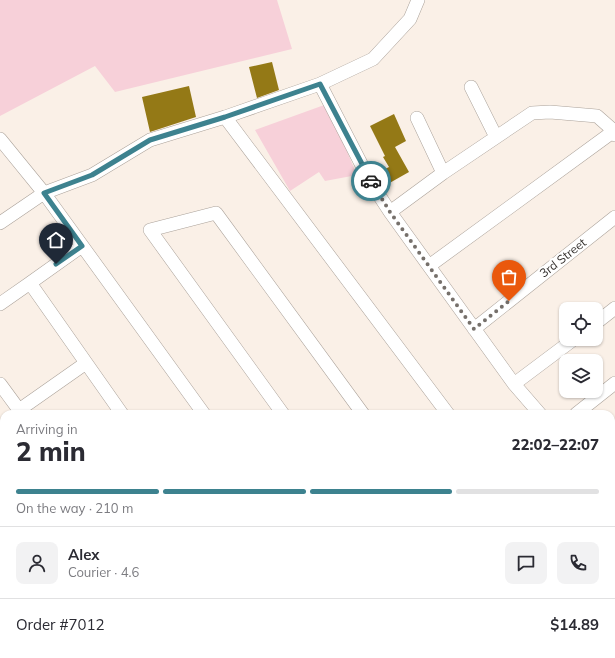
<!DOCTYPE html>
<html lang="en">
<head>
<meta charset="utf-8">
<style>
  :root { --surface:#fff; --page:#f2f2f3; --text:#2b2b33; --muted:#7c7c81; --line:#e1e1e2; --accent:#3d828f }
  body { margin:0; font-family:Mulish,sans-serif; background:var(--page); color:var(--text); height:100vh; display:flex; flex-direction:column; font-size:15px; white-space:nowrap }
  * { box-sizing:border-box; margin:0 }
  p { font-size:13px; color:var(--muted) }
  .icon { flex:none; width:22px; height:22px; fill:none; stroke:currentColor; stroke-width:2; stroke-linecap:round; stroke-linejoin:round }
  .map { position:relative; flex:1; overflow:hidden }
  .details { position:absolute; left:0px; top:410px; width:615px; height:248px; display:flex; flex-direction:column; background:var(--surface); border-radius:12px 12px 0 0; box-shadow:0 1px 3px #0004 }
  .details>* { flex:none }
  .buttons { position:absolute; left:559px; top:302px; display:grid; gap:8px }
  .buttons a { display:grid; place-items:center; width:44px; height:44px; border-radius:8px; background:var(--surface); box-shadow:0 1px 3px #0004; font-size:20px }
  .pin { position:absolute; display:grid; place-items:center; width:34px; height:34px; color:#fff; margin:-41px -17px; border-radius:50% 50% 50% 0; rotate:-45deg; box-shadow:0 0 4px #0007 }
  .pin .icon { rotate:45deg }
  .courier { position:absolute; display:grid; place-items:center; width:40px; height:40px; margin:-20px; border:3px solid #3d828f; border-radius:50%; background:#fff; color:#222; box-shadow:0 1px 5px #0007 }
  .head em { font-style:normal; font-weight:800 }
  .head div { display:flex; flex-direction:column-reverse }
  .head { display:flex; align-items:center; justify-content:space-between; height:68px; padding:0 16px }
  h1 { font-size:26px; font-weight:800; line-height:30px }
  .bar { display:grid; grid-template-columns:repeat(4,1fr); gap:6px 4px; align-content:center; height:48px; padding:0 16px }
  .bar i { height:5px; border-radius:3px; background:var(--line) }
  .bar .selected { background:var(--accent) }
  .bar p { grid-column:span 4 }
  .line { display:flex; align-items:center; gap:10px; padding:0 16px; border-top:1px solid var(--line) }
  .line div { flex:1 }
  .round { display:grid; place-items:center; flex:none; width:42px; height:42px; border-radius:8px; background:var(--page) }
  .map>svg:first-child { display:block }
  .green { fill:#f7d0d9 }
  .building { fill:#947916 }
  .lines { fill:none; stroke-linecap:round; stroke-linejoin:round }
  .street-casing { stroke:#aba29a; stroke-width:14 }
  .street { stroke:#fff; stroke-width:13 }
  .done { stroke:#76706b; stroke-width:4; stroke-dasharray:0 7.2 }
  .route { stroke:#3d828f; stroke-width:5 }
  .labels { text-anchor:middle; stroke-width:4; stroke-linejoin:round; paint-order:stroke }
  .street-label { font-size:12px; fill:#2f2b28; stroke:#fff }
</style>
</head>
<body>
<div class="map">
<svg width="615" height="658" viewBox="0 0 615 658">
  <rect width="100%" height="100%" fill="#faf0e7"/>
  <!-- green -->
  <path class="green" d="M0 0H277L292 49 115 92 95 66 0 116Z
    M327 104 357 175 325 181 319 172 290 191 255 130Z
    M184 654H403L406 658H177Z"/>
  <!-- building -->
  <path class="building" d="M272 62 279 90 257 98 249 67Z
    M189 86 196 117 150 132 142 97Z
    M394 114 406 141 395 147 409 172 386 185 379 172 389 167 383 157 385 156 370 126Z"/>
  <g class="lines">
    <!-- street casing -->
    <g class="street-casing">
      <path id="street" d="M320 84 371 183 390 212 514 384 540 414
        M471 87 496 137
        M225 117 448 414
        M417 118 443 173
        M0 139 44 193 204 414
        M390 212 443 173 532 113 550 112 597 116 614 131 615 135
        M0 223 44 193 92 175 150 140 225 117 320 84 373 59 410 19 418 0
        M82 246 30 283 122 414
        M429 266 614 131
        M0 304 30 283
        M596 323 615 308
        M474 329 615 217
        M0 384 22 414
        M514 384 574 339
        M19 410 86 363
        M283 414 150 230 216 213 363 414
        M576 414 615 383
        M611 473 615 470
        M0 493 4 499
        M611 503 615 508
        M0 598 4 603
        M611 637 615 643
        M0 647 4 644
        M42 654 45 658
        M461 654 464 658
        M551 654 554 658"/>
    </g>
    <!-- street -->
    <use href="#street" class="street"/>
  </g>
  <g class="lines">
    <!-- done -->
    <path class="done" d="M371 181 390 212 474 329 509 301"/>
    <!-- route -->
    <path class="route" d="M56 264 82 246 44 193 92 175 150 140 225 117 320 84 371 181"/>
  </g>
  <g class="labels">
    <!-- street labels -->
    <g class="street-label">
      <text transform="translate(563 258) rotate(-38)" y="4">3rd Street</text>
    </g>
  </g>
</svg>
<div class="buttons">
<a><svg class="icon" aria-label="locate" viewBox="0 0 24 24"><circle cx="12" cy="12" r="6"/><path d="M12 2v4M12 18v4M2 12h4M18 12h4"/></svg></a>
<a><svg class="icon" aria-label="layers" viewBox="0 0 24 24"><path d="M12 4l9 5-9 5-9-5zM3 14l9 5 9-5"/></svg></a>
</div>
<div class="pin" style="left:509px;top:301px;background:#ea580c"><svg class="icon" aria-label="bag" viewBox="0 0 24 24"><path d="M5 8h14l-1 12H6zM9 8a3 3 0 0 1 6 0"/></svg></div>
<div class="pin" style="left:56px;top:264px;background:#1f2937"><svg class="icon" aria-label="home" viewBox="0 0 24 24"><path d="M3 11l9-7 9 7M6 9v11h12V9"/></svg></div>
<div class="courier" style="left:371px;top:181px"><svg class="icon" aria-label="car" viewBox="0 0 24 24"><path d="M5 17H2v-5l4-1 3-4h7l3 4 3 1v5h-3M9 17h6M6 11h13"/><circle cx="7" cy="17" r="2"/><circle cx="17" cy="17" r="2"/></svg></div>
<section class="details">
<div class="head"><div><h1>2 min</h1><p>Arriving in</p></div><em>22:02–22:07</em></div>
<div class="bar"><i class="selected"></i><i class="selected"></i><i class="selected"></i><i></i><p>On the way · 210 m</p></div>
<div class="line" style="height:72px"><a class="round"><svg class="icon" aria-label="person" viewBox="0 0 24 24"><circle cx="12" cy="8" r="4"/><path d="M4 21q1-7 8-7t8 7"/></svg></a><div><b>Alex</b><p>Courier · 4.6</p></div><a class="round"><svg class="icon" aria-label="chat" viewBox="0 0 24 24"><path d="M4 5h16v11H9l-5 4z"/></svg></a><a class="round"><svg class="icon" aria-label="phone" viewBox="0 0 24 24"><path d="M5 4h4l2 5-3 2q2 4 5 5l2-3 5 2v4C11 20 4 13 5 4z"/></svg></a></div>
<div class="line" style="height:52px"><div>Order #7012</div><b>$14.89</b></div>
</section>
</div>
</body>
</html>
